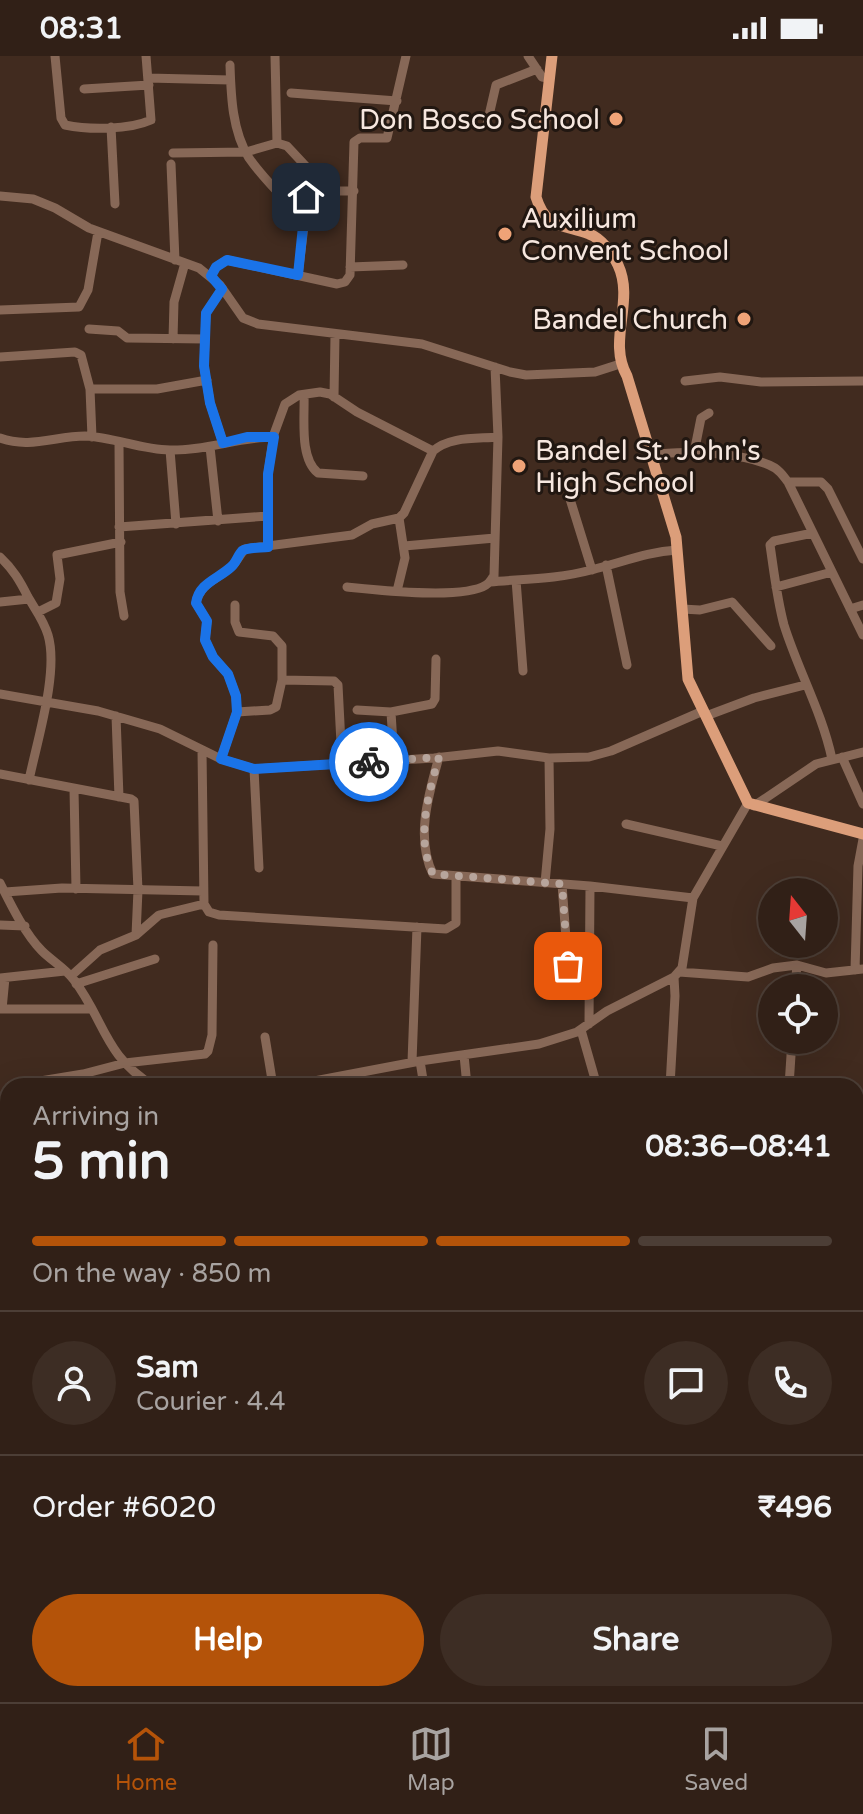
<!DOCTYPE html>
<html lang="en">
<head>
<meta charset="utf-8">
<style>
  :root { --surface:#312017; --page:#3d2d24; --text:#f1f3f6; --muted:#a8a3a1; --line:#4c3e36; --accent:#b45309 }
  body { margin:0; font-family:"Varela Round",sans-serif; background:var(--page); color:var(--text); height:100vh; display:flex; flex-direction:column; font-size:30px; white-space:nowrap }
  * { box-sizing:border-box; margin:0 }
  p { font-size:26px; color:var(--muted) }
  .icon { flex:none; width:44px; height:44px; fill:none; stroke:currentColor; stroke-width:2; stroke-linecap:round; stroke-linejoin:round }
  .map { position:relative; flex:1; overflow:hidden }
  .panel { position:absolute; left:0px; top:1022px; width:864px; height:624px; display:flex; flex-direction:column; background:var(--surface); border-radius:24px 24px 0 0; box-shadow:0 8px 32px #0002,0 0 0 2px var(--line) }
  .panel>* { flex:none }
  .needle { width:52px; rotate:343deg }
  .fabs { position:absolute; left:758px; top:822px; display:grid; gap:16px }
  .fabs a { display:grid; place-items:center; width:80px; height:80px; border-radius:50%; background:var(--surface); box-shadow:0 8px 32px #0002,0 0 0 2px var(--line); font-size:40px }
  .pin { position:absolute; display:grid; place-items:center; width:68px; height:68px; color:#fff; margin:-34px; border-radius:16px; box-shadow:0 4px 12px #0006 }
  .courier { position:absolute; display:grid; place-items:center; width:80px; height:80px; margin:-40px; border:6px solid #1a73e8; border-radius:50%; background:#fff; color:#222; box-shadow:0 2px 10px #0007 }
  .headline em { font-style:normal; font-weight:700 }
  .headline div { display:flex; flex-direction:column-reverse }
  .headline { display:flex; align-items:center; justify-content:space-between; height:136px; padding:0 32px }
  h1 { font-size:52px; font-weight:700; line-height:60px }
  .bar { display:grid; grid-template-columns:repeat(4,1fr); gap:12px 8px; align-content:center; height:96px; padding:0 32px }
  .bar i { height:10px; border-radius:6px; background:var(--line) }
  .bar .active { background:var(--accent) }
  .bar p { grid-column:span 4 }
  .line { display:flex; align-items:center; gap:20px; padding:0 32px; border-top:2px solid var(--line) }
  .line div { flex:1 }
  .round { display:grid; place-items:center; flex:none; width:84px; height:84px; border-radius:42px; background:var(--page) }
  .primary-button { display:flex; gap:16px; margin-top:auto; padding:16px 32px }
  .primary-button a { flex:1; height:92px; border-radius:48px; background:var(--accent); color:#fff; font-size:32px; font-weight:700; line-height:92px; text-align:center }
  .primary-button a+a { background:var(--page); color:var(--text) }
  .status { display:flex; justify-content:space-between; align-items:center; height:56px; padding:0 40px; background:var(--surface); direction:ltr }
  .status svg { height:22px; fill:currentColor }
  .tab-bar { display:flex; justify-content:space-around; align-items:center; height:112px; border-top:2px solid var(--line); background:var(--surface); font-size:22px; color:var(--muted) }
  .tab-bar a { display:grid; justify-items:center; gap:4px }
  .tab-bar .active { color:var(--accent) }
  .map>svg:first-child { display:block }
  .water { fill:#96532a }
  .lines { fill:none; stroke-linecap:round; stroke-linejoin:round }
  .minor { stroke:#876857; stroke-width:9 }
  .major { stroke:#dc9e7a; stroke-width:11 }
  .done { stroke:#b7a59c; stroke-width:8; stroke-dasharray:0 14.4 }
  .route { stroke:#1a73e8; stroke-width:10 }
  .poi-dot { fill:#efa377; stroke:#211711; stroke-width:3 }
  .labels { text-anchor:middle; stroke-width:6; stroke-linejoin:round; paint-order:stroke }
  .poi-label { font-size:28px; fill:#f6e7df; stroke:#211711; text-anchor:end }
</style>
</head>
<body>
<div class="status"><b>08:31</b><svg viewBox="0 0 49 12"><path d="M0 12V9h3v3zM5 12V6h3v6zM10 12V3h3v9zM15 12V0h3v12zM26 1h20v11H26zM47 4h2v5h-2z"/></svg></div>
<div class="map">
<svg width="863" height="1646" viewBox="0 0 863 1646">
  <rect width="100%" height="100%" fill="#412b1f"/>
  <!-- water -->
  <path class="water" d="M8 1498V1567H0V1499Z"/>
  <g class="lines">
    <!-- minor -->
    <path class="minor" d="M55 0 61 62 65 69C89 74 129 74 151 64L146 0
      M275 0 277 87
      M528 0 542 21 548 22
      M230 9C231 39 232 75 249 102 264 124 286 144 304 164
      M148 22 230 24
      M84 33 149 29
      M291 37 397 45
      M487 68 496 29 537 13
      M111 71 115 148
      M173 97 246 96 277 87 287 90 329 135
      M171 108 175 204
      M0 140 33 143 55 152 89 172 199 212 220 229 243 262 258 268 422 288 510 316 526 319 595 316 620 308
      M350 211 403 209
      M298 219 308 138 311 135H354
      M211 220 216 211 227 204 337 228 345 226 350 219 354 86 360 82H387L406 0
      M222 233 206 257 204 310 210 347 223 387
      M0 254 79 251 88 234 98 176
      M89 273 118 275 127 282 205 283
      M173 283 174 246 185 207
      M0 301 75 296 81 299 90 333 92 381
      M685 325 720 321 761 326 863 325
      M90 333H157L207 324
      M304 339C305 361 299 402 318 417L363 420
      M334 341 335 279
      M0 382C29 393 56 380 85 380 114 381 141 394 170 394 206 395 238 381 274 381
      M119 386 120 536 124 560
      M210 391 218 465
      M170 394 176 468
      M694 397 701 362 709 357
      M651 399C683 394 746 396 775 412 781 416 784 421 788 426L863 579
      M788 426H821L828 433 863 503
      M570 443 592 514
      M119 471 268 460
      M813 477 774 485 770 489C774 516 777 543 784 569 798 614 822 656 832 703
      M404 490 495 482
      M268 491V418L274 378 285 348 299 339 320 336 330 338 357 356 433 395
      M0 501C13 513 20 525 28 541 35 553 44 565 48 579 59 616 37 685 29 724
      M606 509 627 609
      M516 524 523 615
      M490 526C523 523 558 523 591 514 621 507 646 496 677 494
      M347 531C376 534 463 544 486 529 490 527 491 523 494 520L498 381 495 311
      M776 531 832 516
      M397 535 405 502 399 462
      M0 546 29 543
      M235 549V566L239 576 273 580 282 590V624L276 651 270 654 237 656
      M682 553 700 554 732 546 771 590
      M850 553 863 549
      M38 556 56 547 60 523 57 499 121 486
      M282 624 334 625 338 629 342 707
      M0 638 98 655 160 673 221 703 254 713 434 702 498 695 549 702 589 701 611 695 703 655
      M357 654 391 656 432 648 435 643 436 603
      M391 656 394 704
      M116 660 119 741
      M706 660 754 642 805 629
      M202 694 204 848 209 856 219 859 446 873 456 867V820
      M439 701C429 737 415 782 433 818L590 830 693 842
      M842 701 863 748
      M221 703 237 656 236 640 228 618 213 601 205 584 207 565 196 547C200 526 220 523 233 509 238 504 240 498 245 493L352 479 372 468 399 462 404 457 433 395C450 380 477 383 498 381
      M254 713 259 812
      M0 718 131 743 134 745 138 834 136 879
      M74 733 76 833
      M754 750 816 708 863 696
      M626 768 722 790
      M0 827C11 849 25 878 42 895 52 905 65 912 74 924 105 965 104 1000 154 1030
      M545 827 550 773 549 702
      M562 828 568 910 563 932
      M5 836 62 832 203 835
      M0 869 25 870
      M855 914 858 810 863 783
      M679 916 748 921 773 912 797 909 826 917 863 913
      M71 920 100 894 136 879 159 859 204 848
      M0 922 65 915
      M76 928 155 903
      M795 932 797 909
      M0 953H91
      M2 953 5 922
      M589 968 590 830
      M581 974 595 1023 603 1030
      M265 981 273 1030
      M464 999 467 1030
      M420 1005 424 1030
      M412 1006 417 871
      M561 1027 597 1025
      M10 1030 83 1018 125 1007 205 998 208 995 212 979 213 889
      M288 1030 420 1005 539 988 577 976 607 955 674 921 682 912 693 842 748 747
      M670 1030 675 940 674 921
      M789 1030 792 984
      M858 1054 863 1055
      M856 1124 863 1125
      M3 1141 7 1218
      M856 1246 863 1245
      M0 1298 8 1300
      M856 1307 863 1308
      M0 1345 8 1346
      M0 1408 8 1409
      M856 1453 863 1454
      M0 1465 8 1442
      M0 1479 8 1478
      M856 1550 863 1549
      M0 1578 8 1579
      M0 1617 8 1618
      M77 1638V1646
      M219 1638 231 1646
      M419 1638 420 1646
      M127 1646V1638
      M351 1646 373 1638
      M486 1646V1638
      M514 1646 515 1638
      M579 1646V1638
      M634 1646 635 1638"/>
    <!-- major -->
    <path class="major" d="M552 0 536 141C546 174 564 168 589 178 601 182 613 198 618 209 635 245 607 285 627 320L676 481 688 623 748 747 863 778"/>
  </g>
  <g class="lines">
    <!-- done -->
    <path class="done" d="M369 706 439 701C429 737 415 782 433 818L562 828 568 910"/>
    <!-- route -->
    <path class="route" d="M306 141 298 219 227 204 216 211 211 220 222 233 206 257 204 310 210 347 223 387 247 381H274L268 418V491C261 492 248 491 242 495 238 499 236 507 231 511 218 523 199 527 196 547L207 565 205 584 213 601 228 618 236 640 237 656 221 703 254 713 369 706"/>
  </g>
  <!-- markers -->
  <g class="poi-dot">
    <circle cx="616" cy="63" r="8"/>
    <circle cx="505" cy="178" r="8"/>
    <circle cx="744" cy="263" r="8"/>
    <circle cx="519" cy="410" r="8"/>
  </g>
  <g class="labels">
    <!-- poi labels -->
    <g class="poi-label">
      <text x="600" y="73">Don Bosco School</text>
      <text x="521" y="172" text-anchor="start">Auxilium<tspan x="521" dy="32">Convent School</tspan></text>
      <text x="728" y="273">Bandel Church</text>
      <text x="535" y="404" text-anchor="start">Bandel St. John's<tspan x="535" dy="32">High School</tspan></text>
    </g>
  </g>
</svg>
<div class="fabs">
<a><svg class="needle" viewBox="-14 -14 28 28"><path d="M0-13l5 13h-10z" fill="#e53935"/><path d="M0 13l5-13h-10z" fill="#a8a3a1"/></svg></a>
<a><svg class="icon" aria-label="locate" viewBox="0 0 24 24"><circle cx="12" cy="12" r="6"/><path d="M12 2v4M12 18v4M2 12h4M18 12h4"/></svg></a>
</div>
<div class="pin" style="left:568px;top:910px;background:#ea580c"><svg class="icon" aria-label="bag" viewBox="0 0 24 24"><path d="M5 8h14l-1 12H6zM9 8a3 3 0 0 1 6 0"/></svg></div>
<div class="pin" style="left:306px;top:141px;background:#1f2937"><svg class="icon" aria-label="home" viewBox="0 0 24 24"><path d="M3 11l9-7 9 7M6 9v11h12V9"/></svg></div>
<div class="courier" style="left:369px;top:706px"><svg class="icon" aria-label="bike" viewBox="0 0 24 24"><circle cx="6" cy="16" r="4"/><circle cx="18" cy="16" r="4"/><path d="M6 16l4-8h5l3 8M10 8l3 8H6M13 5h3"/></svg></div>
<section class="panel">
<div class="headline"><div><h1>5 min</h1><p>Arriving in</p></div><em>08:36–08:41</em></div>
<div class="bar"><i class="active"></i><i class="active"></i><i class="active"></i><i></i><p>On the way · 850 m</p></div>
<div class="line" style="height:144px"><a class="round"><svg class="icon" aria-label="person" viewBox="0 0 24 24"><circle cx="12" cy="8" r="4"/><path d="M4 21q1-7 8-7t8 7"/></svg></a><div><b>Sam</b><p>Courier · 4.4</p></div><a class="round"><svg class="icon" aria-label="chat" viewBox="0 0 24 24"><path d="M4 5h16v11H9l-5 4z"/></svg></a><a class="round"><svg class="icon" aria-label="phone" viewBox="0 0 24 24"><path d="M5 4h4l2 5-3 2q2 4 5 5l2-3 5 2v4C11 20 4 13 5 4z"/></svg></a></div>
<div class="line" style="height:104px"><div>Order #6020</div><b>₹496</b></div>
<div class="primary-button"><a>Help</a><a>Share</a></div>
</section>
</div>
<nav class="tab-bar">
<a class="active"><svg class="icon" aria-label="home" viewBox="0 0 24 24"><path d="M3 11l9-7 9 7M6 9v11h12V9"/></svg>Home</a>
<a><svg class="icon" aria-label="map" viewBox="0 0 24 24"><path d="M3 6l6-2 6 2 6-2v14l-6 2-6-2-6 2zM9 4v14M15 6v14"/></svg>Map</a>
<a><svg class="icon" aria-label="saved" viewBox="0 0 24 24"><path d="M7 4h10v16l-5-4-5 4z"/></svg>Saved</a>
</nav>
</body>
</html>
